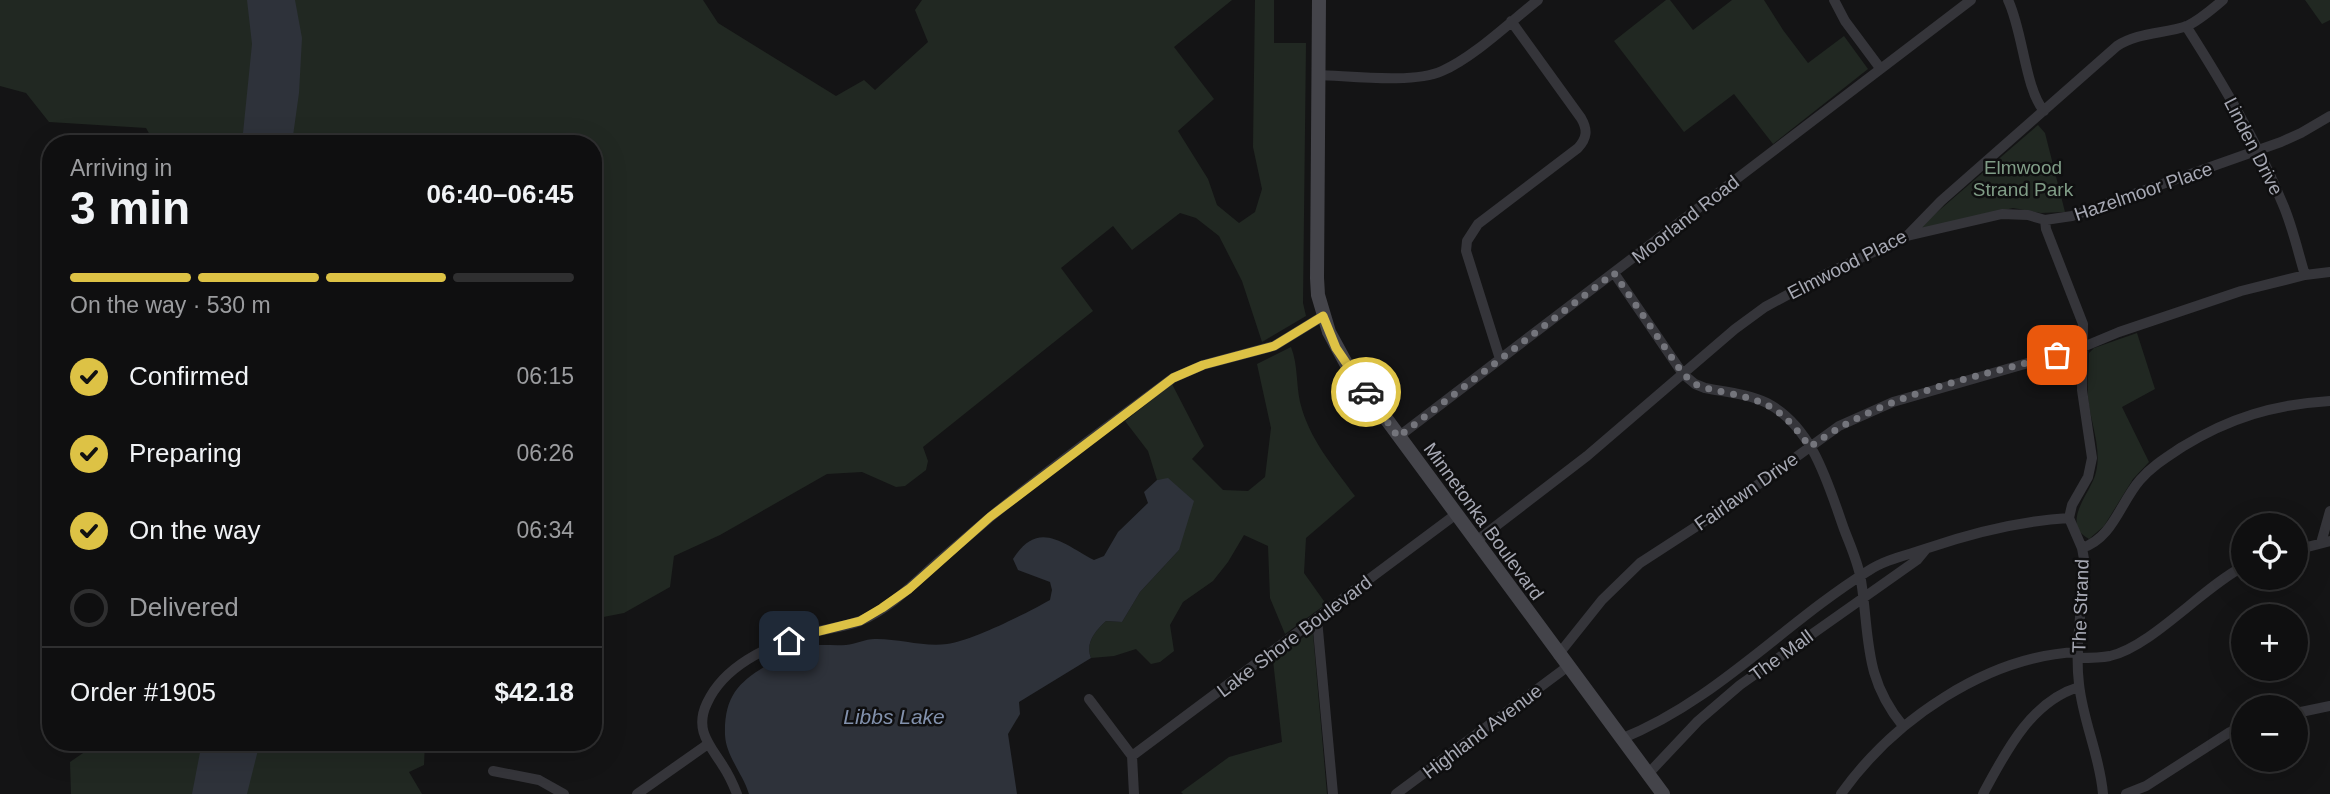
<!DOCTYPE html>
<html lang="en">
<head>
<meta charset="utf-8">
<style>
  :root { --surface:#0f0f10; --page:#1d1d1e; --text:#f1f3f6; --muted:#9b9c9f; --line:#2f2f30; --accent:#ddc245 }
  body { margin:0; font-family:Arial,sans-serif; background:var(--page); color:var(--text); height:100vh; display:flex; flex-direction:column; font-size:26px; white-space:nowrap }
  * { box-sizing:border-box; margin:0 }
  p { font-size:23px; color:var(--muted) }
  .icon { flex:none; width:38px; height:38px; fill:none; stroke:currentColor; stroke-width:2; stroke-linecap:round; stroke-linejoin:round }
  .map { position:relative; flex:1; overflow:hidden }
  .sheet { position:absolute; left:42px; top:135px; width:560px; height:616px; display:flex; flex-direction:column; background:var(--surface); border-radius:28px; box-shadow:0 7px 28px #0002,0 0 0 2px var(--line) }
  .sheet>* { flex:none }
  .buttons { position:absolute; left:2231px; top:513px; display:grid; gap:14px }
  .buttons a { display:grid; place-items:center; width:77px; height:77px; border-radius:50%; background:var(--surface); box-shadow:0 7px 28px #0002,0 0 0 2px var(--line); font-size:35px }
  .pin { position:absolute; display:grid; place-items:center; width:60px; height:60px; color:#fff; margin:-30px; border-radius:14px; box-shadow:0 4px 10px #0006 }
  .courier { position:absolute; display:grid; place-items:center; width:70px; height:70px; margin:-35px; border:5px solid #ddc245; border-radius:50%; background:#fff; color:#222; box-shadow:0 2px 9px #0007 }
  .head em { font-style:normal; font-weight:700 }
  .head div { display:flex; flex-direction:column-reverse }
  .head { display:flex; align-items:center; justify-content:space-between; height:119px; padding:0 28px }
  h1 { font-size:46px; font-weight:700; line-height:52px }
  .bar { display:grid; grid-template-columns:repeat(4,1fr); gap:10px 7px; align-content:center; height:84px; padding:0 28px }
  .bar i { height:9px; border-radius:5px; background:var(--line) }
  .bar .current { background:var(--accent) }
  .bar p { grid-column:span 4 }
  .line { display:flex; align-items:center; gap:18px; padding:0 28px; border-top:2px solid var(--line) }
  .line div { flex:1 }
  ol { padding:0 28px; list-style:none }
  li { display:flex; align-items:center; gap:21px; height:77px }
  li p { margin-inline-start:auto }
  li .icon { padding:7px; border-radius:50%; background:var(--accent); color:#111; stroke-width:4 }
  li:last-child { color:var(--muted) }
  li i { width:38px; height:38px; border:4px solid var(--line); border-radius:50% }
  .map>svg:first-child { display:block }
  .green { fill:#212822 }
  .water { fill:#2e323a }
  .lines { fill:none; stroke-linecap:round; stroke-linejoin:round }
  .street { stroke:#35353a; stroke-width:10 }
  .secondary { stroke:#44444a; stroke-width:14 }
  .done { stroke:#74757c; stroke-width:7; stroke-dasharray:0 12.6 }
  .route { stroke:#ddc245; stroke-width:9 }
  .labels { text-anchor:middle; stroke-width:5; stroke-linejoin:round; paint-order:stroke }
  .street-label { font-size:19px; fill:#a7a9b4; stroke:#0f0f10 }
  .park-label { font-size:19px; fill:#809d87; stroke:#0f0f10 }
  .water-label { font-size:21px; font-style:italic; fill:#8291ac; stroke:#0f0f10 }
</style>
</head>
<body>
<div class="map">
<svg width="2330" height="794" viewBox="0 0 2330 794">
  <rect width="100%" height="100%" fill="#141415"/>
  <!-- green -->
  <path class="green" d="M0 0H703L718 23 836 96 864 80 875 90 928 42 915 10 922 0H1232L1174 47 1214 99 1178 131 1208 179 1217 205 1239 223 1255 212 1262 189 1253 147 1255 0H1274V43H1306L1303 303 1306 316 1262 342 1242 281 1219 236 1196 218 1180 213 1132 250 1113 226 1061 268 1093 311 923 447 928 461 926 470 905 486 896 487 862 472 827 474 720 535 674 556 670 587 624 613 593 619V144H155L146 128 49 122 26 93 0 86Z
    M1666 0H1670L1693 30 1732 0H1764L1783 30 1808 63 1844 36 1868 69 1773 144 1734 94 1684 132 1614 41Z
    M2305 0H2330V20L2322 24Z
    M2038 125 2045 133 2065 212 2041 213 2013 208 1922 229 1921 226Z
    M2137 333 2155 389 2122 407 2149 462 2133 479 2104 526 2089 539C2059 523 2092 492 2096 472 2102 448 2090 421 2088 397 2087 382 2089 367 2089 353L2094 348Z
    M1291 347C1298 365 1296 383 1300 402 1309 439 1333 466 1355 496L1306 538 1304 573 1326 604 1285 634 1270 598 1268 546 1244 535 1228 562 1213 581 1183 602 1170 625 1174 651 1160 662 1151 664 1136 649 1114 656 1091 658C1085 643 1095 631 1106 621L1122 622 1140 592 1179 550 1168 479 1157 480 1148 451 1125 421 1172 384 1204 446 1192 459 1223 490 1248 491 1265 477 1271 428 1257 364Z
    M1310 632 1313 634 1327 794H1183L1181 792 1229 757 1282 742 1273 660Z
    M99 742H425L424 765 409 772 422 794H71L70 762Z"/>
  <!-- water -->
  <path class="water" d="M247 0H295L302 38 299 93 292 143H242L252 44Z
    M1168 478 1194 501 1179 550 1140 592 1122 622 1106 621C1095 631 1085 643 1091 658L1019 702 1020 714 1008 734 1017 794H749C743 774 726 756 725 735 724 693 741 680 774 661 785 655 797 649 809 646 820 644 834 646 846 645 856 644 867 638 877 639 900 639 924 647 947 644 972 641 1027 613 1050 600L1052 590 1050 582 1018 570 1013 559C1038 519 1062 543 1094 560L1104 556 1118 532 1148 503 1144 492 1157 480Z
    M202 742H260L247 794H192Z"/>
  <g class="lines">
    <!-- street -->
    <path class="street" d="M1834 0 1845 21 1880 68
      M2008 0C2023 31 2025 89 2044 111
      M2186 26C2223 84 2258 143 2284 207 2293 229 2298 252 2305 275
      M1318 75C1351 76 1413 84 1442 71 1474 57 1510 22 1538 0
      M2045 220 2046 229 2083 324 2082 390 2092 458 2088 477 2072 505 2069 518 2082 548 2084 559C2084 601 2074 642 2079 684 2083 722 2100 756 2103 794
      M1907 236 2002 214 2028 215 2045 220 2072 216 2281 142 2301 133 2330 116
      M1614 273 1683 374 1695 384 1705 388C1725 392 1749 394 1767 403 1813 427 1828 484 1844 529 1850 545 1858 562 1861 580 1870 638 1863 677 1903 726
      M1500 359 1466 251 1467 241 1478 224 1578 148C1587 138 1588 130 1581 118L1511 21
      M1398 437 1971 0
      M1475 542 1587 456 1735 329 1765 307 1830 272 1906 237 1941 201 2117 46C2138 32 2164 34 2187 26 2200 20 2212 9 2223 0
      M2321 543 2330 511
      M2082 548C2113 538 2120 503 2140 480 2152 466 2167 457 2182 447 2229 418 2275 404 2330 401
      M2296 550 2330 541
      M1317 619 1333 794
      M1558 655 1602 600 1640 563 1734 502 1839 426 1893 402 2083 347 2119 332 2241 291 2305 275 2330 272
      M2078 658C2088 658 2100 658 2110 656 2152 646 2202 588 2244 566
      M1089 699 1132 756 1134 794
      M2296 713 2330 706
      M1621 739C1716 701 1783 624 1868 571 1886 559 1908 555 1928 548 1975 532 2019 521 2069 518
      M1132 756 1455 515
      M493 771 539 780 564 794
      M1648 774 1698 721 1740 685 1917 560 1926 549
      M637 794 708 744
      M737 794C733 784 729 775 723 766 710 745 694 730 707 703 724 666 766 647 803 635 821 629 842 628 860 621 891 608 915 582 939 561 955 547 972 533 988 519 1047 470 1111 424 1173 378L1203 365 1274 346 1323 316
      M1396 794 1567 667
      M1841 794C1893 721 1986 656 2078 652
      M1983 794C2005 753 2031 701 2079 687
      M2126 794 2146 786 2230 732 2244 726"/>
    <!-- secondary -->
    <path class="secondary" d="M1319 0 1317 278 1318 295 1329 332 1348 367 1663 794"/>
  </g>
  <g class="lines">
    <!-- done -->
    <path class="done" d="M1366 392 1398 437 1614 273 1683 374 1695 384 1705 388C1761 401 1774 398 1810 447 1882 394 1973 378 2057 355"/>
    <!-- route -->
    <path class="route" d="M789 641 804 635 860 621 882 608 909 589 990 517 1173 378 1203 365 1274 346 1323 316 1336 348 1366 392"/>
  </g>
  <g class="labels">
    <!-- street labels -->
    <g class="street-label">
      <text transform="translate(2254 146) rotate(63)" y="7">Linden Drive</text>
      <text transform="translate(2143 191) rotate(-19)" y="7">Hazelmoor Place</text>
      <text transform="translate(1685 219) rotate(-38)" y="7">Moorland Road</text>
      <text transform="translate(1847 264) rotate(-27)" y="7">Elmwood Place</text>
      <text transform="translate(1746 491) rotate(-35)" y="7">Fairlawn Drive</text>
      <text transform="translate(1484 521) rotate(54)" y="7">Minnetonka Boulevard</text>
      <text transform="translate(2080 606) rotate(-88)" y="7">The Strand</text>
      <text transform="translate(1294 636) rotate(-37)" y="7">Lake Shore Boulevard</text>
      <text transform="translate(1781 655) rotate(-36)" y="7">The Mall</text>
      <text transform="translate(1482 731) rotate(-37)" y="7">Highland Avenue</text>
    </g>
    <!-- park labels -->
    <g class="park-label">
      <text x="2023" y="174">Elmwood<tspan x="2023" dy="22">Strand Park</tspan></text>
    </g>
    <!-- water labels -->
    <g class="water-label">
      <text x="894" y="724">Libbs Lake</text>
    </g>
  </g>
</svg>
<div class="buttons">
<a><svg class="icon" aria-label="locate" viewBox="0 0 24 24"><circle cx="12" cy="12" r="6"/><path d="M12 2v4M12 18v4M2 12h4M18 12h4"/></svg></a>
<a>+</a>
<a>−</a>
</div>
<div class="pin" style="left:2057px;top:355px;background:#ea580c"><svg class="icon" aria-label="bag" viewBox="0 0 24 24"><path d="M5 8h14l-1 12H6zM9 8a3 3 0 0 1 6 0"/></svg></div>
<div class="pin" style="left:789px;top:641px;background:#1f2937"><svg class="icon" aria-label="home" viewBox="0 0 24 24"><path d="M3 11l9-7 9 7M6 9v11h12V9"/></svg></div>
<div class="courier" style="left:1366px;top:392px"><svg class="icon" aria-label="car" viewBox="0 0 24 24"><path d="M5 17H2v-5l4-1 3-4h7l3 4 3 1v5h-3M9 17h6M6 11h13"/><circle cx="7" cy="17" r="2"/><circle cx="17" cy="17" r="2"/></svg></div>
<section class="sheet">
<div class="head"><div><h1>3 min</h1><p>Arriving in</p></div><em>06:40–06:45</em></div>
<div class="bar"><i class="current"></i><i class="current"></i><i class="current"></i><i></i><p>On the way · 530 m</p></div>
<ol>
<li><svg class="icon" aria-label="check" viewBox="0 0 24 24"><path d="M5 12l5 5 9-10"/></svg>Confirmed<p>06:15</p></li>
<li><svg class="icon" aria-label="check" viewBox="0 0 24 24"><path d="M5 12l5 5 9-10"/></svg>Preparing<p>06:26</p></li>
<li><svg class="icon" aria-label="check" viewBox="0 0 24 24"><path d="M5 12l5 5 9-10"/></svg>On the way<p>06:34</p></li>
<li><i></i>Delivered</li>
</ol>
<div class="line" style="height:91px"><div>Order #1905</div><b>$42.18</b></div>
</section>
</div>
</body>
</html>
